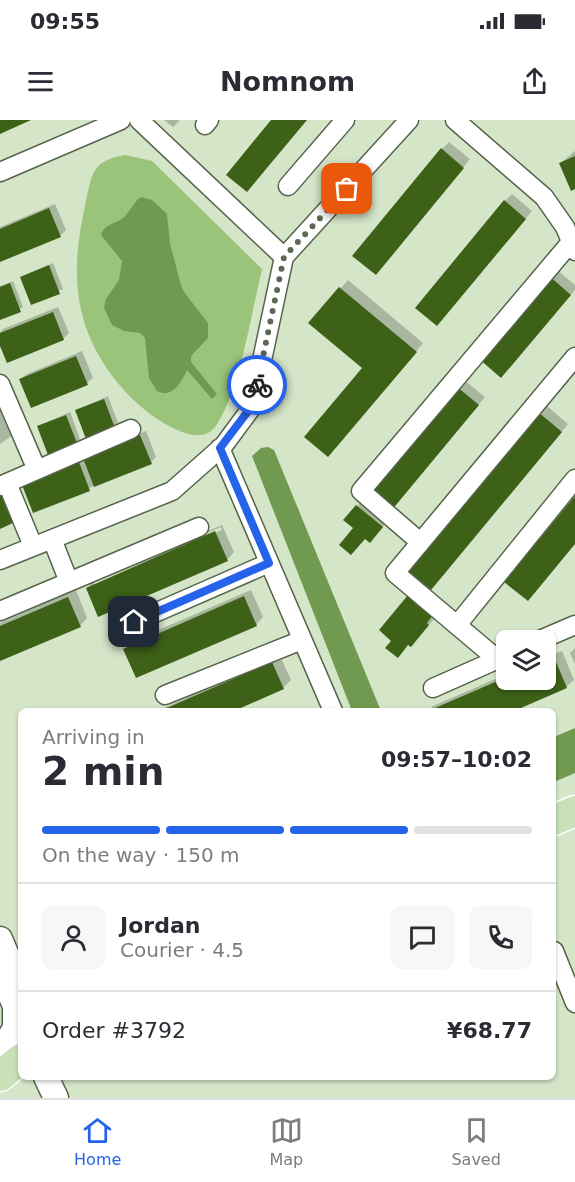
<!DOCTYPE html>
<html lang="en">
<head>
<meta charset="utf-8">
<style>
  :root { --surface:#fff; --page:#f7f7f7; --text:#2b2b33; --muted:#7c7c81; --line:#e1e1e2; --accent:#2563eb }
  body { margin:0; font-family:"DejaVu Sans",sans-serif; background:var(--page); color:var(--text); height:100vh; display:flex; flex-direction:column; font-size:22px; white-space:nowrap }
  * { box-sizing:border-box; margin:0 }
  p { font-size:20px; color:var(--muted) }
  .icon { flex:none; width:33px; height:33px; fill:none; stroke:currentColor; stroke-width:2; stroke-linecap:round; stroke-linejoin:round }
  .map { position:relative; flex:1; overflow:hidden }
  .panel { position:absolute; left:18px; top:588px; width:538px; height:372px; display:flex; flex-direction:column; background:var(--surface); border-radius:9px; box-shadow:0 2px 4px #0004 }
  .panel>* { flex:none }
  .tools { position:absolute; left:496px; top:510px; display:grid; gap:12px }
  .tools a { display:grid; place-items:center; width:60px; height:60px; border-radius:9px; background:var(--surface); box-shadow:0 2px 4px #0004; font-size:30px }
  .pin { position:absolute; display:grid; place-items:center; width:51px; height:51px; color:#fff; margin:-26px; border-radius:12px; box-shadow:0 3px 9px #0006 }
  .courier { position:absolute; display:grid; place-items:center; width:60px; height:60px; margin:-30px; border:4px solid #2563eb; border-radius:50%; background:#fff; color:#222; box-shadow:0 2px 8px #0007 }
  .summary em { font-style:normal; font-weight:700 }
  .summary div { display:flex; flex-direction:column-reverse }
  .summary { display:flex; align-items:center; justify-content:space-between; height:102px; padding:0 24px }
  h1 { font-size:39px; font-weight:700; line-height:45px }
  .bar { display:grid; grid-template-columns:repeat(4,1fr); gap:9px 6px; align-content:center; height:72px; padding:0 24px }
  .bar i { height:8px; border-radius:4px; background:var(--line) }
  .bar .selected { background:var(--accent) }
  .bar p { grid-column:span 4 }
  .line { display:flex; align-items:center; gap:15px; padding:0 24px; border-top:2px solid var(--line) }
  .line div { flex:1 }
  .round { display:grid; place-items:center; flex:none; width:63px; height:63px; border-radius:9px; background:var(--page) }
  .status { display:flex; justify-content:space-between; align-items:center; height:42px; padding:0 30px; background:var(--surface); direction:ltr }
  .status svg { height:16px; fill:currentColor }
  header { display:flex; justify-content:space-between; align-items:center; height:78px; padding:0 24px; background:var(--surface); font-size:27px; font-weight:700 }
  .tabs { display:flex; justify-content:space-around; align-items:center; height:84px; border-top:2px solid var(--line); background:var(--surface); font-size:16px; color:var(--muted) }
  .tabs a { display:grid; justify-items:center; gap:3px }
  .tabs .selected { color:var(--accent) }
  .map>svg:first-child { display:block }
  .green { fill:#9ac479 }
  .water { fill:#719a51 }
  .shadow { fill:#0003; fill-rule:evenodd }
  .building { fill:#3c6117 }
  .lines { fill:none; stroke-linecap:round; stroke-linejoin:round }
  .minor-casing { stroke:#56644c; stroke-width:21 }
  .tertiary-casing { stroke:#56644c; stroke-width:27 }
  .primary-casing { stroke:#fff; stroke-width:33 }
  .minor { stroke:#fff; stroke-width:18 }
  .tertiary { stroke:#fff; stroke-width:24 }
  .primary { stroke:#c8e1b6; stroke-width:30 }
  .done { stroke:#5d6756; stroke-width:6; stroke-dasharray:0 10.8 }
  .route { stroke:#2563eb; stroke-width:8 }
</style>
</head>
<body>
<div class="status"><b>09:55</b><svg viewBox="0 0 49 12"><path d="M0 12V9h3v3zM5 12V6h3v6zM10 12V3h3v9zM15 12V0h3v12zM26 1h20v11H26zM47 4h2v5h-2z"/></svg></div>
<header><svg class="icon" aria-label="menu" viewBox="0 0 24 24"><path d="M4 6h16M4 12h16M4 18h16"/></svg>Nomnom<svg class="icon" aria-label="share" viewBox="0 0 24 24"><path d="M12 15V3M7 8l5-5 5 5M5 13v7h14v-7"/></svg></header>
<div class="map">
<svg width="575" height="978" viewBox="0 0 575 978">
  <rect width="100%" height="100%" fill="#d4e5c8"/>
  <!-- green -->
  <path class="green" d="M125 35 152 41 262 149C252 190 239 275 215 307 207 318 194 316 182 312 135 293 94 243 82 194 73 157 77 122 85 86 92 54 91 41 125 35Z"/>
  <!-- water -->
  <path class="water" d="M141 77 152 80 167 94 170 123 180 162 184 172 208 203V218L191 236V242L217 274 212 279 187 250C181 262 173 279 157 271L149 258 145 218 140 213 124 211 112 205 104 188 106 179 119 160 122 141 101 115C105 103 115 105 124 97 131 91 133 82 141 77Z
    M268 327 274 330 381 591H352L252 336 261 328Z
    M575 608V653L554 662V617Z"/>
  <!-- shadow -->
  <path class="shadow" d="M164 0H180L173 7Z
    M449 22 470 39 383 146 442 29Z
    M575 31V68L561 43Z
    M512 74 532 91 437 204 505 81Z
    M55 84 66 110 60 116 0 141V107Z
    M53 143 63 169 32 183 22 157Z
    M556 149 575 165V170L509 249Z
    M348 160 423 223 336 328 364 248 311 203Z
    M13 161 23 187 0 198V166Z
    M58 187 69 213 63 219 0 222V212L3 209Z
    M82 231 93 258 87 263 21 259 27 254Z
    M464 260 485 277 390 389Z
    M108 276 118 303 87 317 77 290Z
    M547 286 568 304 439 460 539 293Z
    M0 290 11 316 0 324Z
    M70 292 80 319 76 322 39 306Z
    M146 311 156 337 151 342 34 391 24 365 90 333Z
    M361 382 386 403 373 417H365L345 400Z
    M222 405 234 432 227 440 87 468 95 460ZM221 407 222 410 94 465V462Z
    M76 470 87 498 80 506 0 540V503Z
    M251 470 263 497 256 505 125 529 133 521Z
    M431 497 434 499 416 520H393Z
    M575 528V544L570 533Z
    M562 531 574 560 566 567 510 591H427L433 586 507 554V560H546V537Z
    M280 536 291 560 283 568 230 591H157Z"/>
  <!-- building -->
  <path class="building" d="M0 0H31L0 14Z
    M271 0H307L247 72 226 55Z
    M441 28 464 48 376 155 352 136Z
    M575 36V69L571 71 559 43Z
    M504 80 526 99 437 206 415 188Z
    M49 88 61 117 0 142V109Z
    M49 145 60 174 31 185 20 157Z
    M548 155 571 175 501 258 478 238Z
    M10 163 21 192 0 200V167Z
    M339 167 417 232 328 337 304 317 362 248 308 203Z
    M53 192 64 220 7 243 0 226V213Z
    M76 236 88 265 31 288 19 259Z
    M456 266 479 285 391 391 367 371Z
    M104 279 115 308 86 319 75 290Z
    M538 292 562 312 431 470 407 450Z
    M66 295 77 323 48 335 37 306Z
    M140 315 152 344 94 367 83 338Z
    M79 342 90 371 33 393 22 365Z
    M2 375 13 403 0 409V376Z
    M575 376V424L528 481 504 462Z
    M356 385 383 407 370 423 365 419 351 435 339 425 353 408 343 400Z
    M215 411 228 441 98 497 86 468Z
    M408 475 433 495 427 503 429 505 411 527 408 525 398 538 385 528 391 521 379 510Z
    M244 476 257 506 136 558 123 529Z
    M68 477 81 507 0 541V506Z
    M554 537 567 568 514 591H428L507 557V560H546V541Z
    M272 542 284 569 234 591H160Z"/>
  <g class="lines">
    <!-- minor casing -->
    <g class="minor-casing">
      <path id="minor" d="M139 0 284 137
        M455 0 544 77 565 107 575 131
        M205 5 209 0
        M0 52 121 0
        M288 66 345 0
        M0 264 37 350
        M220 328 333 591
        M7 363 33 426
        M0 366 131 309
        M52 419 69 462
        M420 422 361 371 571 122
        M0 440 172 371 224 325 252 287 284 137 409 0
        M0 491 199 407
        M134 502 269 443
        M457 505 575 359
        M540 520 575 505
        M497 539 395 453 575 237
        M433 568 505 536
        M165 575 302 520
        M554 831 575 883"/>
    </g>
    <!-- tertiary casing -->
    <g class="tertiary-casing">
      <path id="tertiary" d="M0 819 20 866
        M0 851 21 900
        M0 933 15 908V886
        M46 957 56 978"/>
    </g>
    <!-- primary casing -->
    <g class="primary-casing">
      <path id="primary" d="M554 700 575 691
        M0 956 21 939"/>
    </g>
    <!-- minor -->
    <use href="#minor" class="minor"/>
    <!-- tertiary -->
    <use href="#tertiary" class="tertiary"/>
    <!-- primary -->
    <use href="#primary" class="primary"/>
  </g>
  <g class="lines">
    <!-- done -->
    <path class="done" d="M257 265 284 137 347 69"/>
    <!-- route -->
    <path class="route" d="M134 502 269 443 220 328 252 286 257 265"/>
  </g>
</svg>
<div class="tools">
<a><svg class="icon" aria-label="layers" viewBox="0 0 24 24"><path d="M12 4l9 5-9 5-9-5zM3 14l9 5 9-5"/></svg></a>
</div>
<div class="pin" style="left:347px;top:69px;background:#ea580c"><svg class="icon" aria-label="bag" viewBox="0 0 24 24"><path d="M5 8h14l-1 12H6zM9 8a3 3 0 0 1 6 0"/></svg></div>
<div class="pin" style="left:134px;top:502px;background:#1f2937"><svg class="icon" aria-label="home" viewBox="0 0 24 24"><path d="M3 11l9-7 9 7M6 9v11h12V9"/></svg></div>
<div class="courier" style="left:257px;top:265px"><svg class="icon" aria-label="bike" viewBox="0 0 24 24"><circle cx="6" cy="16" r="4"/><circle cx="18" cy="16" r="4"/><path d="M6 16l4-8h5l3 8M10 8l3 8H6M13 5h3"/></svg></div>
<section class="panel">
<div class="summary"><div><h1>2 min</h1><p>Arriving in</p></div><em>09:57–10:02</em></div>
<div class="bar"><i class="selected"></i><i class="selected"></i><i class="selected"></i><i></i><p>On the way · 150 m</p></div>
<div class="line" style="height:108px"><a class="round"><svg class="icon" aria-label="person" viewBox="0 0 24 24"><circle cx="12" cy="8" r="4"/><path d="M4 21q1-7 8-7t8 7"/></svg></a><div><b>Jordan</b><p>Courier · 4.5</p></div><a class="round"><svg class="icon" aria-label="chat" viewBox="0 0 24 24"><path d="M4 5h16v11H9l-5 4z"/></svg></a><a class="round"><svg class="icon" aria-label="phone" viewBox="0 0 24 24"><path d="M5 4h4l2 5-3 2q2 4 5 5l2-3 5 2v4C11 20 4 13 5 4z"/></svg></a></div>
<div class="line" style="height:78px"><div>Order #3792</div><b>¥68.77</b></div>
</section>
</div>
<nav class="tabs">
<a class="selected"><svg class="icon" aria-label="home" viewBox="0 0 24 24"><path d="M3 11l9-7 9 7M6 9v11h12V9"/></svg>Home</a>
<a><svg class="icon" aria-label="map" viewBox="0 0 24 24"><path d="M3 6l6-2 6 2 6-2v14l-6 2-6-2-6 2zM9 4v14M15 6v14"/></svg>Map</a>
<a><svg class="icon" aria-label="saved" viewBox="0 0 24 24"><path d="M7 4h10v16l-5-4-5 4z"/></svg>Saved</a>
</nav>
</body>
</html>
